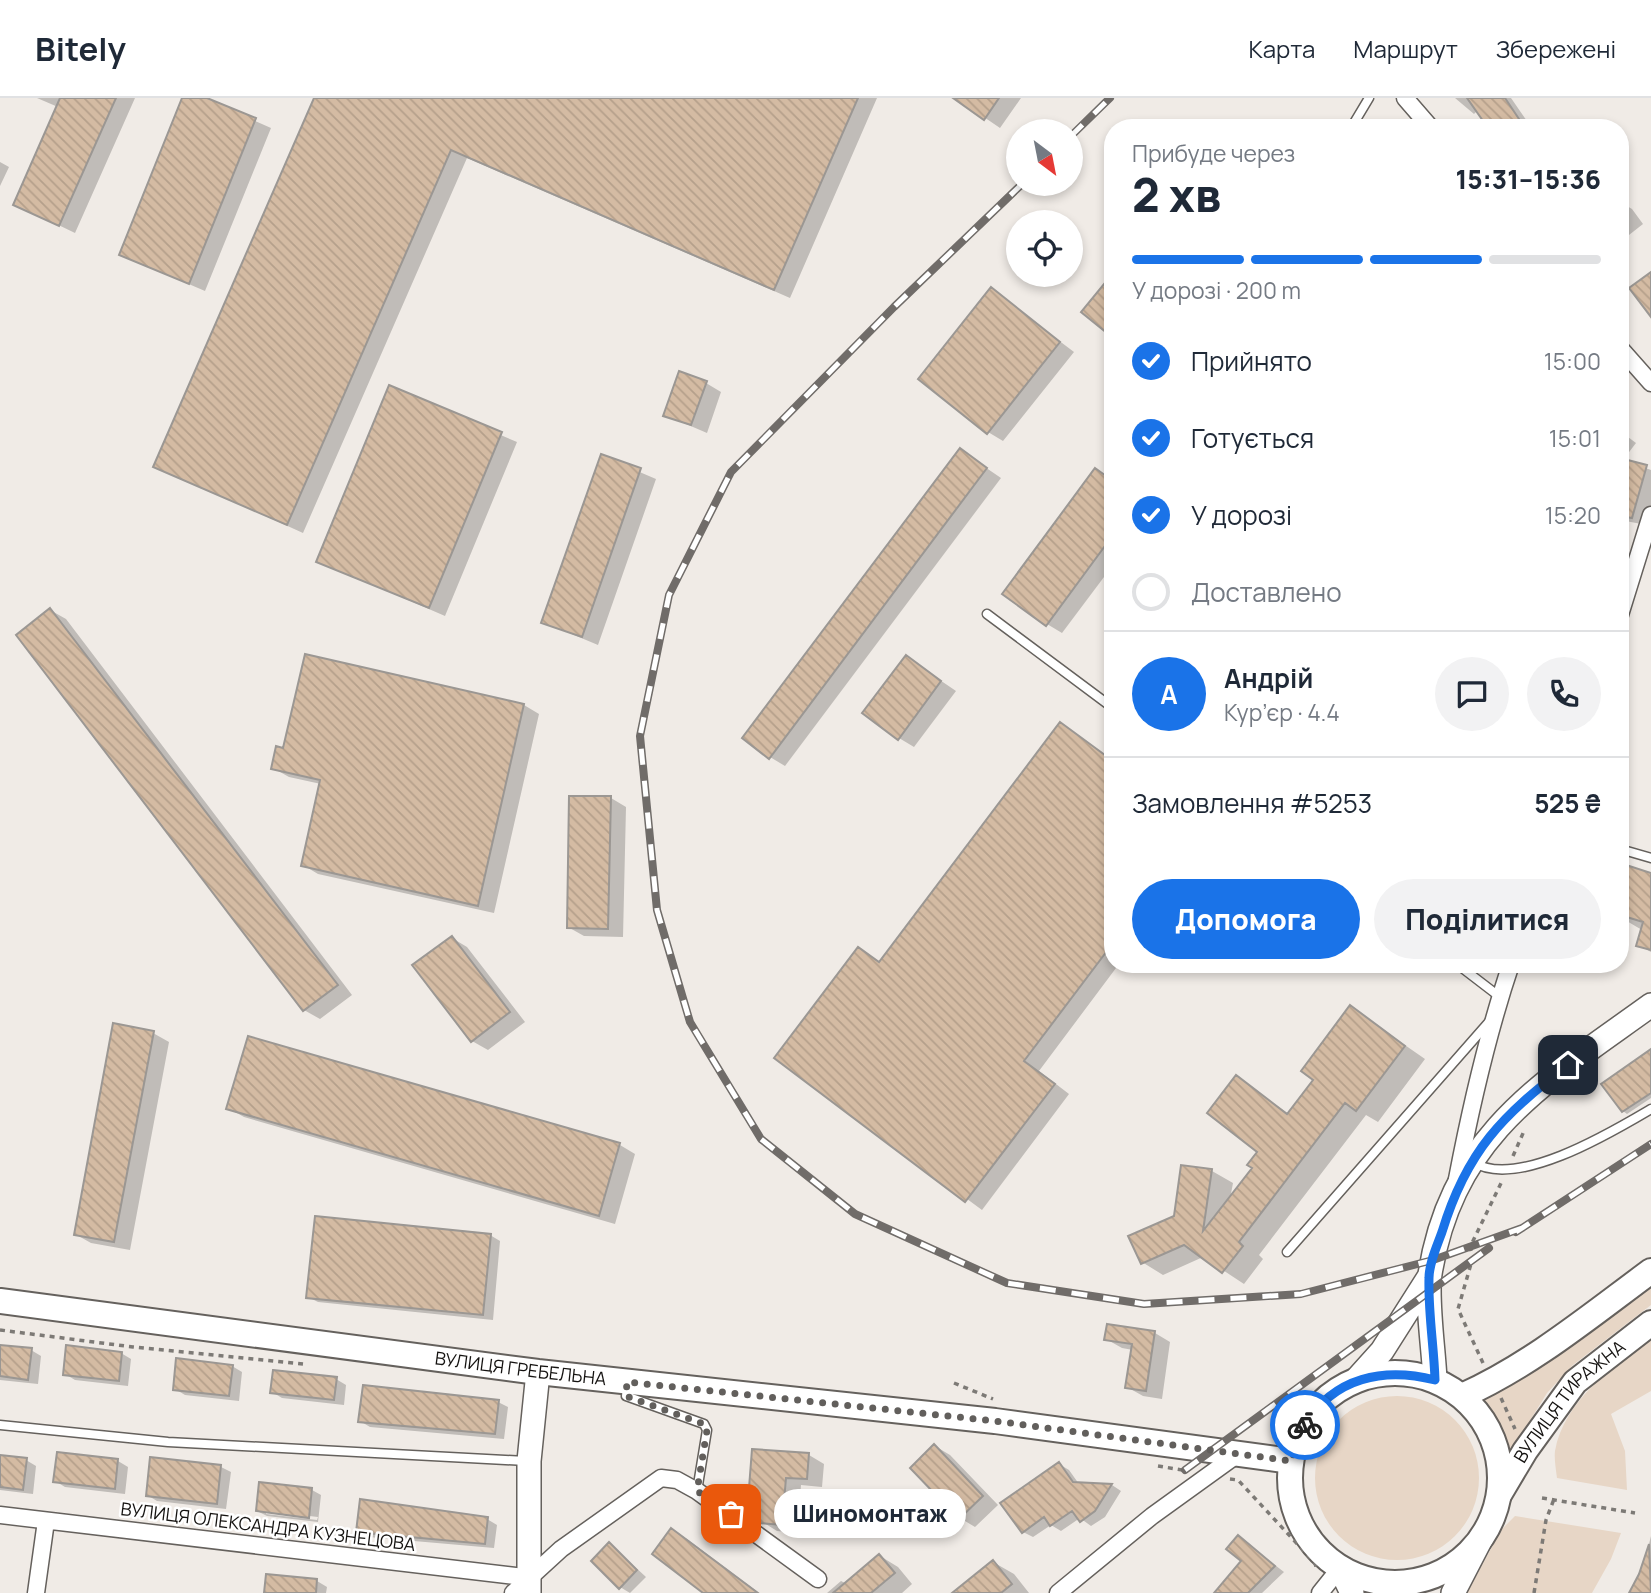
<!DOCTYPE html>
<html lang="uk">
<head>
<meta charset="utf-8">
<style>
  :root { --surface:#fff; --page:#f2f2f3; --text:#1f2937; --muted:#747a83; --line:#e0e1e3; --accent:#1a73e8 }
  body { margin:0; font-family:Manrope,sans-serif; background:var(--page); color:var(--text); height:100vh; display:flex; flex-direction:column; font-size:26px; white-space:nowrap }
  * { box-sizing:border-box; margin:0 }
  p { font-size:23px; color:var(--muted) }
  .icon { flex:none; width:38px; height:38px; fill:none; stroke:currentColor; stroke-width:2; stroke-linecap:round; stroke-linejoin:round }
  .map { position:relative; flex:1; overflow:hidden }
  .drawer { position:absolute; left:1104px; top:21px; width:525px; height:854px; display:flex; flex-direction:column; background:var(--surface); border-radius:28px; box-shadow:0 4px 10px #0003 }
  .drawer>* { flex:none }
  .needle { width:46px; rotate:148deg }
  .tools { position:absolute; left:1006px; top:21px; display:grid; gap:14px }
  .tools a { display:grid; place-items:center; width:77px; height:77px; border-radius:50%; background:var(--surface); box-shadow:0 4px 10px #0003; font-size:35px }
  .pin { position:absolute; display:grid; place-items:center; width:60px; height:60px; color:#fff; margin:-30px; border-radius:14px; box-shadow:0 4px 10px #0006 }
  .courier { position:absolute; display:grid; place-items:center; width:70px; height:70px; margin:-35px; border:5px solid #1a73e8; border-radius:50%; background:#fff; color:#222; box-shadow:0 2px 9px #0007 }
  .bubble { position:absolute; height:49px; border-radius:24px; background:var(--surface); box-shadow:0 4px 10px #0003; font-size:23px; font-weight:800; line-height:49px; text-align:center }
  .headline em { font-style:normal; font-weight:800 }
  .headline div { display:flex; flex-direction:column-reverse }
  .headline { display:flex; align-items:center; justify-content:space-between; height:119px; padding:0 28px }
  h1 { font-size:46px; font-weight:800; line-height:52px }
  .bar { display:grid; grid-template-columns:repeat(4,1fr); gap:10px 7px; align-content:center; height:84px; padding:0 28px }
  .bar i { height:9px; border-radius:5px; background:var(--line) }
  .bar .active { background:var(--accent) }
  .bar p { grid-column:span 4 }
  .line { display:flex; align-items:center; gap:18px; padding:0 28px; border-top:2px solid var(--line) }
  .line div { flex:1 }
  .round { display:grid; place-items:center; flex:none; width:74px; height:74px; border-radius:37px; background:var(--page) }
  ol { padding:0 28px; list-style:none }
  li { display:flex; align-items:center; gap:21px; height:77px }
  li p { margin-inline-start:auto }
  li .icon { padding:7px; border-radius:50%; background:var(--accent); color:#fff; stroke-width:4 }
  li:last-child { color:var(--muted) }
  li i { width:38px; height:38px; border:4px solid var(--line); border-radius:50% }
  .action { display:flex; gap:14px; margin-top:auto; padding:14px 28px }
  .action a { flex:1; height:80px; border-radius:42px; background:var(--accent); color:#fff; font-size:28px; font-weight:800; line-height:80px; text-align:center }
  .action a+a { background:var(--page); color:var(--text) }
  header { display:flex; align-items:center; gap:42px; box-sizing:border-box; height:98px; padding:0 35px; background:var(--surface); border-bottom:2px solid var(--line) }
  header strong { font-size:33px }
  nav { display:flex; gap:38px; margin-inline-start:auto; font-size:24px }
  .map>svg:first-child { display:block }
  .green { fill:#e7d6c6 }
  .shadow { fill:#0003; fill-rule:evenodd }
  .building { fill:url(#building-back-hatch); stroke:#9b9793; stroke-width:2 }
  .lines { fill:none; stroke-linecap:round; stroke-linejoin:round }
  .lane-casing { stroke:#65615d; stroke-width:11 }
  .street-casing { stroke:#65615d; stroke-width:19 }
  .secondary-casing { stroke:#65615d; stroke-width:26 }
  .primary-casing { stroke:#65615d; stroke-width:28 }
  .path { stroke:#7d7a76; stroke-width:3.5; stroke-dasharray:5 5; stroke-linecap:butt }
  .lane { stroke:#fff; stroke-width:8 }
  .street { stroke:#fff; stroke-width:16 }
  .secondary { stroke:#fff; stroke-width:23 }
  .primary { stroke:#fff; stroke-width:24 }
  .rail-casing { stroke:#706c69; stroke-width:8 }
  .rail { stroke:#fff; stroke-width:5; stroke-dasharray:16; stroke-linecap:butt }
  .done { stroke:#625f5c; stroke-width:7; stroke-dasharray:0 12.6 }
  .route { stroke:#1a73e8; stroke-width:9 }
  .labels { text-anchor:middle; stroke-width:5; stroke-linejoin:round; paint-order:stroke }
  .street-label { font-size:18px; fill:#151311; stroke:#fff }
</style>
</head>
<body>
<header>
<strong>Bitely</strong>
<nav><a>Карта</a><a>Маршрут</a><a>Збережені</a></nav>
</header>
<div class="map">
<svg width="1651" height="1495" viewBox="0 0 1651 1495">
  <defs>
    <pattern id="building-back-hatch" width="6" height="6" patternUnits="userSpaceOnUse" patternTransform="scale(1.75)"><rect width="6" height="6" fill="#d4bba3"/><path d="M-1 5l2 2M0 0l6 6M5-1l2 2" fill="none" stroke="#b5a08b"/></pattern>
  </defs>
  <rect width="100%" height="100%" fill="#f0ebe6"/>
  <!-- green -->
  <path class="green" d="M1651 1187V1207L1573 1267 1547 1295 1510 1355 1481 1299 1516 1285Z
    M1651 1241V1293L1611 1316 1625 1353 1627 1392 1557 1380C1556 1372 1554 1361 1555 1353 1564 1303 1613 1268 1651 1241Z
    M1315 1380a82 82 0 1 1 164 0a82 82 0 1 1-164 0Z
    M1515 1418 1621 1435 1611 1461 1592 1495H1467L1501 1432Z"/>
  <!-- shadow -->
  <path class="shadow" d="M37 0H135L75 135 15 106 58 9Z
    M184 0H202L271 30 205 193 121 157Z
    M316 0H877L790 200 467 60 303 435 155 368Z
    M956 0H1021L1000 30Z
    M1455 0H1511L1529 26 1540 30H1493L1478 12 1474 16Z
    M0 64 9 69 0 88Z
    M1622 105 1632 111 1643 126 1629 137 1620 132Z
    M992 192 1074 254 1003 343 988 334Z
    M706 285 721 294 707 335 665 317Z
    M390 290 517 344 445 518 318 463Z
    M1620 333 1636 345 1623 362 1651 372V415L1647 427 1620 422Z
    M960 352 1001 380 785 668 770 659Z
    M602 358 656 381 598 547 543 524Z
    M1096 373 1113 383V467L1062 535 1047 526Z
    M50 512 66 521 352 897 320 921 304 912 18 537Z
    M906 559 956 593 914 649 899 640Z
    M524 607 539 616 494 815 318 776 303 767 321 686 289 679 273 670 285 652Z
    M1061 626 1113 663V866H1119L1039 973 1069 996 982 1112 776 960 859 851 881 865Z
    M611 700 626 709 623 839 584 838 568 829Z
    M1620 775 1651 776V854L1638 847 1642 832 1620 819Z
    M452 840 467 849 525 924 488 952 472 943Z
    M1350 909 1425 961 1378 1024 1366 1017 1259 1157 1263 1161 1244 1186 1203 1159 1163 1177 1142 1164 1212 1073 1233 1085 1230 1101 1254 1070 1260 1054 1236 980 1289 1016 1315 981Z
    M153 935 169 944 130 1152 91 1145 75 1136Z
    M249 940 620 1047 635 1056 615 1126 244 1019 228 1010Z
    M1651 953V1000L1627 1016 1623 1013Z
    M490 1137 500 1143 493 1222 318 1204 308 1199Z
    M1155 1235 1170 1244 1162 1301 1143 1298 1127 1289 1133 1252 1122 1250 1106 1241Z
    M0 1249 31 1252 41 1258 38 1286 0 1282Z
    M121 1255 131 1261 128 1288 75 1282 65 1276Z
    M232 1268 242 1274 239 1303 185 1297 175 1291Z
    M336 1281 346 1287 344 1307 282 1300 272 1294Z
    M498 1304 508 1309 504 1341 370 1329 360 1323Z
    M935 1348 950 1357 998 1407 975 1429 960 1420Z
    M58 1356 118 1363 128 1369 125 1396 65 1389 55 1383Z
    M809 1357 824 1366 822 1389 801 1387 797 1435 777 1433 748 1415Z
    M0 1359 26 1362 36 1368 33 1396 0 1392Z
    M1059 1366 1069 1372 1079 1386 1112 1387 1121 1393 1105 1419 1091 1428 1080 1420 1061 1433 1051 1427 1033 1439 1023 1434Z
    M221 1369 231 1374 226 1411 157 1403 147 1397Z
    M312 1392 321 1397 318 1424 267 1418 257 1413ZM266 1413 318 1419 317 1422 266 1416Z
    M487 1421 497 1427 494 1450 368 1439 358 1434Z
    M672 1432 687 1441 759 1495H706Z
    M1651 1438V1495H1630L1645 1462Z
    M1238 1439 1284 1474 1262 1495H1216L1243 1463Z
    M610 1446 646 1479 630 1495 620 1489Z
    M880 1458 898 1469 912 1486 902 1495H827L841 1483 847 1486Z
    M993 1464 1014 1476 1029 1495H955Z
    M267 1478 317 1483 327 1489 326 1495H266Z"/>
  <!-- building -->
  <path class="building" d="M60 0H116L59 128 13 107Z
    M182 0H207L256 20 189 186 119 157Z
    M314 0H858L774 192 451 52 287 427 153 369Z
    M953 0H999L984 22Z
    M1467 0H1505L1525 30H1488Z
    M1651 174V219L1629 190Z
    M1113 175V240L1081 214Z
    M991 189 1060 244 987 336 918 281Z
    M679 273 707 283 691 327 663 318Z
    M389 287 502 334 429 510 316 464Z
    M960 350 987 370 769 661 742 640Z
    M601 356 641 370 582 539 541 525Z
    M1620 360 1647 367 1632 420 1620 418Z
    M1095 370 1113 383V437L1046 528 1002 496Z
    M50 510 338 887 303 913 16 537Z
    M305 556 524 606 478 808 301 768 320 682 271 671 276 648 283 650Z
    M906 557 941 583 898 642 862 615Z
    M1060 624 1113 663V845L1024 963 1055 986 965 1104 774 960 858 849 879 864Z
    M569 698H611L608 831 567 830Z
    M1620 765 1651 775V852L1636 848 1643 824 1620 817Z
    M452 838 510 914 471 944 412 867Z
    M1350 907 1405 948 1356 1013 1345 1005 1239 1144 1243 1148 1222 1175 1184 1147 1141 1166 1128 1138 1174 1118 1181 1067 1212 1071 1203 1133 1252 1070 1247 1067 1257 1054 1207 1015 1236 977 1287 1016 1313 982 1301 973Z
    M113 925 154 933 114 1144 74 1137Z
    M248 938 620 1045 599 1118 226 1011Z
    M1651 951V995L1622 1014 1601 986Z
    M315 1118 491 1136 483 1217 306 1200Z
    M1107 1226 1155 1233 1146 1293 1125 1290 1132 1246 1104 1242Z
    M0 1247 32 1250 28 1282 0 1278Z
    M66 1247 122 1254 119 1283 63 1277Z
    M176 1260 233 1267 229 1298 173 1292Z
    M273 1272 337 1279 334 1302 270 1295Z
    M363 1287 499 1302 495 1336 358 1324Z
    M934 1346 983 1398 959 1421 910 1370Z
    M752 1351 809 1355 807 1381 786 1380 782 1427 759 1425 747 1416Z
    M57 1354 118 1361 115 1391 53 1384Z
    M0 1357 27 1360 23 1392 0 1389Z
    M150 1359 221 1367 217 1406 146 1398Z
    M1059 1364 1073 1384 1112 1386 1095 1413 1080 1424 1072 1413 1050 1428 1044 1419 1022 1435 1000 1405Z
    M259 1384 312 1390 309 1420 256 1413Z
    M360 1401 488 1419 485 1446 356 1434Z
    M671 1430 758 1495H703L652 1456Z
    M1238 1437 1275 1468 1248 1495H1214L1241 1463 1226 1451Z
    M609 1444 637 1472 619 1491 591 1463Z
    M1649 1446 1651 1495H1629L1639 1476Z
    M879 1456 895 1475 871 1495H833Z
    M993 1462 1012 1486 1001 1495H952Z
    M266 1476 317 1481 316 1495H264Z"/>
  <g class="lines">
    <!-- lane casing -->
    <g class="lane-casing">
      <path id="lane" d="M1351 30 1369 0
        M987 516 1113 610
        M1620 751 1651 760
        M1457 866 1500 899
        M1473 1064C1516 1092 1612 1034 1651 1011
        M1287 1154 1489 924
        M627 1287 626 1298 704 1326 707 1332 697 1393
        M0 1327 168 1344 526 1363"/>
    </g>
    <!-- street casing -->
    <g class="street-casing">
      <path id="street" d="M1405 0 1431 30
        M1620 250 1651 285
        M1620 517 1651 417
        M1457 1081C1471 1008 1487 937 1511 866
        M0 1417 532 1480
        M36 1495 46 1423
        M513 1495 561 1451 661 1380 677 1382 697 1393 818 1481
        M1058 1495 1152 1418 1238 1356
        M1320 1495 1340 1470"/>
    </g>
    <!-- secondary casing -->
    <g class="secondary-casing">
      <path id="secondary" d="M1435 1282C1434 1255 1426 1200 1430 1176 1452 1036 1546 983 1651 907
        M1355 1283 1382 1253 1429 1179
        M1340 1470 1352 1495
        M529 1495V1363L538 1274
        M1453 1495 1482 1439"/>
    </g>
    <!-- primary casing -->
    <g class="primary-casing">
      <g id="primary">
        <path id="s1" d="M0 1203 538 1274 995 1323 1291 1363"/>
        <circle cx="1395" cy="1380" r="105"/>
        <path d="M1462 1298C1531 1267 1590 1218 1651 1173"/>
        <path id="s2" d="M1500 1395 1525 1353 1575 1284 1651 1225"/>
      </g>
    </g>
    <!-- path -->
    <path class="path" d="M1513 1058 1524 1033
      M0 1232 133 1249 303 1266
      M1483 1265 1458 1211 1473 1159 1470 1149 1503 1081
      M954 1285 993 1301
      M1501 1300 1515 1331
      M1158 1368 1188 1373
      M1230 1381 1238 1382 1315 1465 1317 1473
      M1542 1400 1635 1415
      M1534 1495 1546 1422 1554 1401"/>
    <!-- lane -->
    <use href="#lane" class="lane"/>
    <!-- street -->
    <use href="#street" class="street"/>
    <!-- secondary -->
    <use href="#secondary" class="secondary"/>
    <!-- primary -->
    <use href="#primary" class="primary"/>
    <!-- rail casing -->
    <g class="rail-casing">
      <path id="rail" d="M1071 38 1110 0
        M1022 86 894 209 731 374 669 497 640 638 657 812 690 924 761 1041 855 1116 1007 1185 1144 1206 1301 1196 1433 1162 1522 1130
        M1516 1134 1651 1046
        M1185 1372 1489 1150"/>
    </g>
    <!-- rail -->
    <use href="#rail" class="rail"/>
  </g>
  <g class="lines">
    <!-- done -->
    <path class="done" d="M731 1416 697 1393 707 1332 704 1326 626 1298 627 1284 995 1323 1291 1363 1305 1327"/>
    <!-- route -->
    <path class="route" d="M1305 1327C1334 1279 1384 1269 1435 1282 1434 1249 1428 1214 1429 1180 1429 1165 1437 1148 1442 1134 1467 1052 1502 1018 1568 967"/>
  </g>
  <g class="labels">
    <!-- street labels -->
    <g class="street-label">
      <text dy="6" stroke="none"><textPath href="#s1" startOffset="525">ВУЛИЦЯ ГРЕБЕЛЬНА</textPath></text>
      <text dy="6" stroke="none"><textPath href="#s2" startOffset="116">ВУЛИЦЯ ТИРАЖНА</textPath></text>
      <text transform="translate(268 1429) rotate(7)" y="6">ВУЛИЦЯ ОЛЕКСАНДРА КУЗНЕЦОВА</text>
    </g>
  </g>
</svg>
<div class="tools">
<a><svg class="needle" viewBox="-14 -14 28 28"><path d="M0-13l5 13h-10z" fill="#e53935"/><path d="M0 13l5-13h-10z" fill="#747a83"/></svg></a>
<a><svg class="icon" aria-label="locate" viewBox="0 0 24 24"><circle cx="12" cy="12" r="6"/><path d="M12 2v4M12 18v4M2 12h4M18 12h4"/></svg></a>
</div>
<div class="pin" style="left:731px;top:1416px;background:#ea580c"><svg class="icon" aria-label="bag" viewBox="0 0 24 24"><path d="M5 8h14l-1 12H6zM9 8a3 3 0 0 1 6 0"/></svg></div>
<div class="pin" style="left:1568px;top:967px;background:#1f2937"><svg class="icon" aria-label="home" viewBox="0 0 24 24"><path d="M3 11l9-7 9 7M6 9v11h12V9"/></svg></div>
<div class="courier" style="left:1305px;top:1327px"><svg class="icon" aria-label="bike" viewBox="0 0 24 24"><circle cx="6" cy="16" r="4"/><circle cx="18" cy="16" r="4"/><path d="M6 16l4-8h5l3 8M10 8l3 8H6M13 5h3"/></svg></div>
<div class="bubble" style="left:774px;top:1391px;width:192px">Шиномонтаж</div>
<section class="drawer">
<div class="headline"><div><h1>2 хв</h1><p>Прибуде через</p></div><em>15:31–15:36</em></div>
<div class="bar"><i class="active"></i><i class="active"></i><i class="active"></i><i></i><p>У дорозі · 200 m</p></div>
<ol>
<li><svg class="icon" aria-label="check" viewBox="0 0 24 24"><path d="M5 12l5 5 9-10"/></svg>Прийнято<p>15:00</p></li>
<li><svg class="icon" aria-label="check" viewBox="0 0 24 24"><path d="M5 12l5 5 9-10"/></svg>Готується<p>15:01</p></li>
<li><svg class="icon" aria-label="check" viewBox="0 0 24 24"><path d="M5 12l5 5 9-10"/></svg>У дорозі<p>15:20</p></li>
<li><i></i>Доставлено</li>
</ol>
<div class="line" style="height:126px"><b class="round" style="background:var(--accent);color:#fff">А</b><div><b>Андрій</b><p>Кур’єр · 4.4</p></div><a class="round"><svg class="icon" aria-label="chat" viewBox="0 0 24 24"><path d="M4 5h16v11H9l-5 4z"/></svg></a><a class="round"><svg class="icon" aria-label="phone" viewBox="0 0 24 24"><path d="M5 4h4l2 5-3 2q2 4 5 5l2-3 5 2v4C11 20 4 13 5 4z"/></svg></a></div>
<div class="line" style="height:91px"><div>Замовлення #5253</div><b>525 ₴</b></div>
<div class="action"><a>Допомога</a><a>Поділитися</a></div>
</section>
</div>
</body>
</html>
